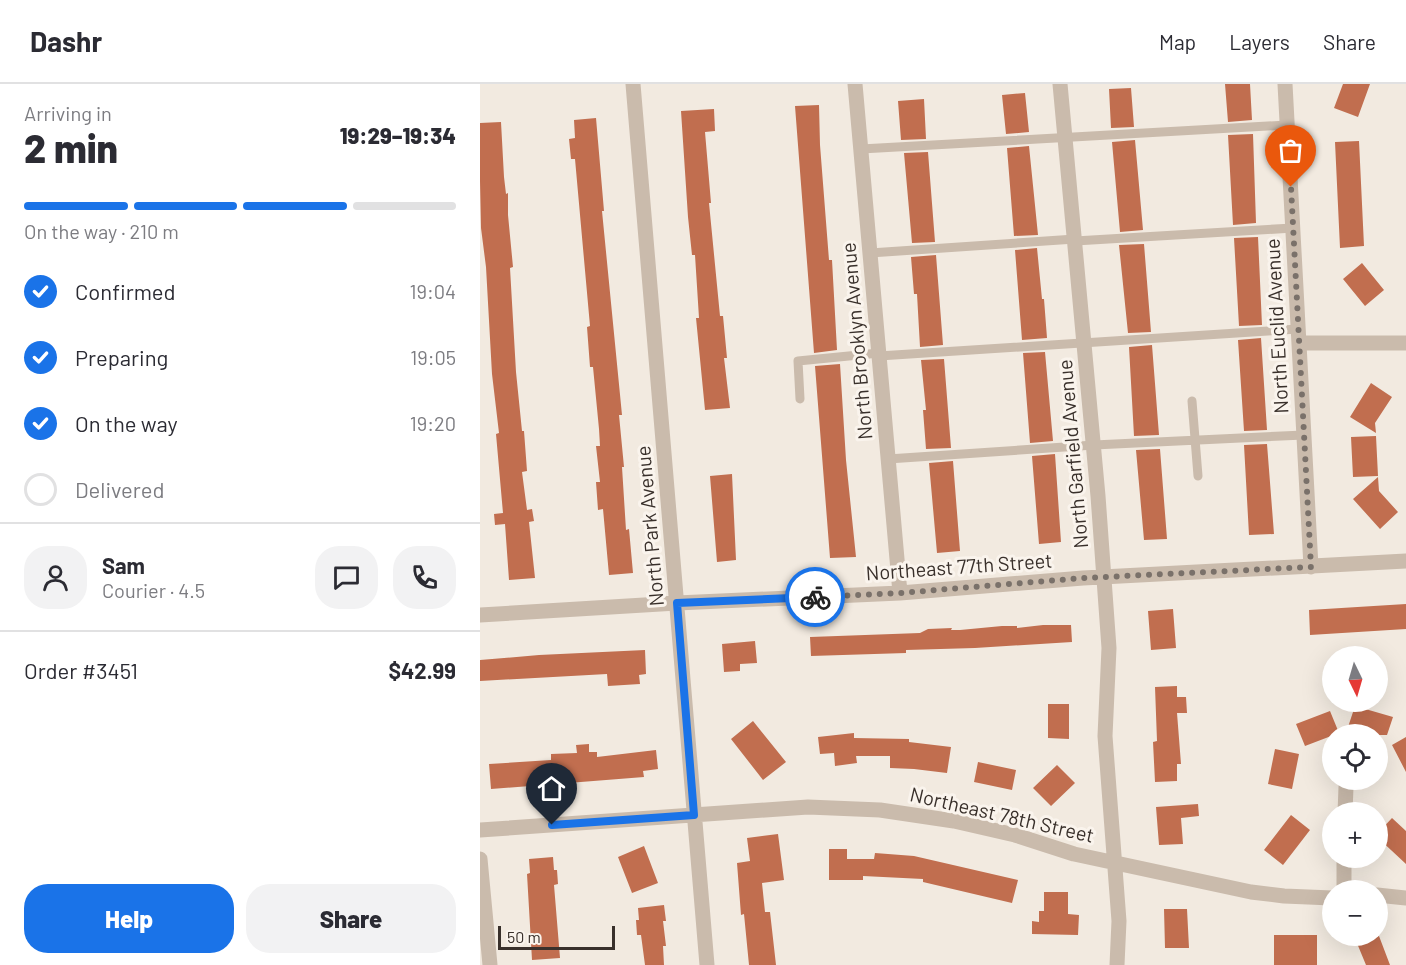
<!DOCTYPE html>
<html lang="en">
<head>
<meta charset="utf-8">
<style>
  :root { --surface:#fff; --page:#f2f2f3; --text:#2b2b33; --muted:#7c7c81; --line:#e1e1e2; --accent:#1a73e8 }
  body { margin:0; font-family:Barlow,sans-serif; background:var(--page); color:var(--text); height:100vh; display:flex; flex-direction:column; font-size:22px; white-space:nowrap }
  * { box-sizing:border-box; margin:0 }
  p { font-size:20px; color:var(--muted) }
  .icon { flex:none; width:33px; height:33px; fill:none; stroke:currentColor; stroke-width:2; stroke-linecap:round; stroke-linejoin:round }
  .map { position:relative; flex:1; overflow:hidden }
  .drawer { display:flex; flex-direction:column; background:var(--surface); width:480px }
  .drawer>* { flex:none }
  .needle { width:39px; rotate:175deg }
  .controls { position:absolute; left:842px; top:562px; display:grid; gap:12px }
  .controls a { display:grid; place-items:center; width:66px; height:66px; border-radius:50%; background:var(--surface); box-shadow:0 6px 24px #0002; font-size:30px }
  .scale { position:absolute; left:18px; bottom:15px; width:117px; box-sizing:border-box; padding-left:6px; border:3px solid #39302b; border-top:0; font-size:16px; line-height:21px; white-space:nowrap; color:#39302b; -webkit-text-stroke:4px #faf4ed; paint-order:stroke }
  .pin { position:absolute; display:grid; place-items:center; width:51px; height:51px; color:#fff; margin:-62px -26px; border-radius:50% 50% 50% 0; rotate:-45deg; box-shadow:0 0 6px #0007 }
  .pin .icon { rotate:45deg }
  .courier { position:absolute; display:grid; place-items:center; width:60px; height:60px; margin:-30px; border:4px solid #1a73e8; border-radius:50%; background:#fff; color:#222; box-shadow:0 2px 8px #0007 }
  .head em { font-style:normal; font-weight:800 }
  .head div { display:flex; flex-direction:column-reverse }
  .head { display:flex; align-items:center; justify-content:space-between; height:102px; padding:0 24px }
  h1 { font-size:39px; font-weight:800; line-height:45px }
  .bar { display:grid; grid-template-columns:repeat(4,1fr); gap:9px 6px; align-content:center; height:72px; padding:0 24px }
  .bar i { height:8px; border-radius:4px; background:var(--line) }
  .bar .selected { background:var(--accent) }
  .bar p { grid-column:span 4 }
  .line { display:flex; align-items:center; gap:15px; padding:0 24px; border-top:2px solid var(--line) }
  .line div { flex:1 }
  .round { display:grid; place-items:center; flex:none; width:63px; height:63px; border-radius:24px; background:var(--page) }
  ol { padding:0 24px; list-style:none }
  li { display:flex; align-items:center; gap:18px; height:66px }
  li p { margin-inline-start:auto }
  li .icon { padding:6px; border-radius:50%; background:var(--accent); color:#fff; stroke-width:4 }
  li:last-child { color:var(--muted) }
  li i { width:33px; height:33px; border:3px solid var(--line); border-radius:50% }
  .primary-button { display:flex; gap:12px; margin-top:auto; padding:12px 24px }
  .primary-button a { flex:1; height:69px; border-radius:24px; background:var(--accent); color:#fff; font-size:24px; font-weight:800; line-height:69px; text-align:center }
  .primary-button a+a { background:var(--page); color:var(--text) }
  header { display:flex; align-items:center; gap:36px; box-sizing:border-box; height:84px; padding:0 30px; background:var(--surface); border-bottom:2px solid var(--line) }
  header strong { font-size:28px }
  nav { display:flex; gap:33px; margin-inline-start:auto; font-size:21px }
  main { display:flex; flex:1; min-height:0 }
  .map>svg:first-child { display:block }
  .building { fill:#c16e4f }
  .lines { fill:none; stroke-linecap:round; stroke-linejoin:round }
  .lane { stroke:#cabbac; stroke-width:9 }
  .street { stroke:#cabbac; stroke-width:15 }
  .done { stroke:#7a716a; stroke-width:6; stroke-dasharray:0 10.8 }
  .route { stroke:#1a73e8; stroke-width:8 }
  .labels { text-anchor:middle; stroke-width:6; stroke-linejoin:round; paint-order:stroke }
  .street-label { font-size:20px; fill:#39302b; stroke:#faf4ed }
</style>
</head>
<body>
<header>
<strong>Dashr</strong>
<nav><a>Map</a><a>Layers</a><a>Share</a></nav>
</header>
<main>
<section class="drawer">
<div class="head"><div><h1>2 min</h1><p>Arriving in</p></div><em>19:29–19:34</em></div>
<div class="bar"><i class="selected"></i><i class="selected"></i><i class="selected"></i><i></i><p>On the way · 210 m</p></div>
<ol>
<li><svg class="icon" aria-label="check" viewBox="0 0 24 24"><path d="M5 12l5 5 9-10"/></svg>Confirmed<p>19:04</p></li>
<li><svg class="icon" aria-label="check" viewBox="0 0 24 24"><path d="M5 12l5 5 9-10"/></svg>Preparing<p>19:05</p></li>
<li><svg class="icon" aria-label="check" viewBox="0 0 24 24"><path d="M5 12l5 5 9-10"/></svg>On the way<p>19:20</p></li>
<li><i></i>Delivered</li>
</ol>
<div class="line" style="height:108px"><a class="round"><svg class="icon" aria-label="person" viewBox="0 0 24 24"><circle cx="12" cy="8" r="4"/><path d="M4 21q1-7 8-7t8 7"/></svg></a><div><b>Sam</b><p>Courier · 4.5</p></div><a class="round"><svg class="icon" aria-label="chat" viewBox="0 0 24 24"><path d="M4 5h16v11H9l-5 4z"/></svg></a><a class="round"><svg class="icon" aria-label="phone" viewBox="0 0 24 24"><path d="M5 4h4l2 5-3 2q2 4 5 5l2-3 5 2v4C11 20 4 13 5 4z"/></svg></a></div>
<div class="line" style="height:78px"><div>Order #3451</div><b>$42.99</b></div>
<div class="primary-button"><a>Help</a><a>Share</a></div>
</section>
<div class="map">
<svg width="926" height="881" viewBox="0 0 926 881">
  <rect width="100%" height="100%" fill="#f2eae0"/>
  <!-- building -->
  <path class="building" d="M745 0H770L772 36 748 38Z
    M863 0H890L878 33 854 24Z
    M651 4 654 43 631 44 629 5Z
    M545 9 549 48 526 50 522 11Z
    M444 15 446 55 421 56 418 17Z
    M339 21 340 61 349 176H352L357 266 334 269 315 22Z
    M234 25 235 47 225 48 231 119H229L240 232H243L247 274H244L250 324 225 326 216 234H219L215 171H212L208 133 201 27Z
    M116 34 124 127H122L142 331H139L144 383H142L146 446 149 445 153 489 129 491 123 425 118 426 116 398H120L116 362H120L119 345 113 283H110L107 243 110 242 95 75H91L89 55 95 54 94 36Z
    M21 38 24 93 26 110 28 109V131L33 183 30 184 36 288 42 347H44L47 387 42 388 47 426 52 425 54 437 49 438 55 494 29 496 25 440 15 441 14 430 23 429 16 350 19 349 12 290 6 183 1 144 0 97V39Z
    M773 50 776 139 753 141 748 51Z
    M655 56 663 146 640 148 632 58Z
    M879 57 884 162 860 164 855 58Z
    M549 62 558 151 534 152 527 64Z
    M448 68 455 158 432 159 424 69Z
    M778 153 782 241 759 242 754 154Z
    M664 160 671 248 648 249 639 161Z
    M557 164 562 215H564L567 254 542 256 535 166Z
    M456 171 463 261 440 263 437 210H434L431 173Z
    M882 179 904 206 885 222 863 195Z
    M781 254 787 346 764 347 758 256Z
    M672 261 679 351 654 352 649 263Z
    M565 268 573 357 550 359 543 269Z
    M464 275 471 364 446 365 443 326H446L441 276Z
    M360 280 366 376 376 473 350 474 335 282Z
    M891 299 912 313 895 339 896 349 870 333Z
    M896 352 898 392 873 393 871 353Z
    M787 360 794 450 769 451 764 361Z
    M680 365 687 455 664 456 656 366Z
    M575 370 581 458 559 460 552 372Z
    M473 377 480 467 457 469 449 379Z
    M252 390 256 476 237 478 230 392Z
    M898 393 899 407 918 428 900 445 873 415Z
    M926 520V545L830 551 829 526Z
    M693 525 696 564 671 566 668 527Z
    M563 541H591L592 558 495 564 426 566V569L331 572 330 553 440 549 448 545 472 544 471 546H480L522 542H537V544Z
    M275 557 277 579 260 580V587L244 588 242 560Z
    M165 566 166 590 159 591 160 600 128 602 127 590 0 597V576L59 571Z
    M697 602V613H706L707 629H697L701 680H697V697L675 698 673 658 677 657 675 603Z
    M568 620H589V655L568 654Z
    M875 622 913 633 907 651H885L867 646Z
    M850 627 859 649 825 662 816 640Z
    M273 637 306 678 283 696 251 655Z
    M374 649V654L429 655V658L471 663 467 689 434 685 410 684V672H376L377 679 355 682 354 669 340 670 338 653Z
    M926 653V688L912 661Z
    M109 660V668H117V673L176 666 178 685 163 687 164 693 11 705 9 680 71 676V670L97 669 96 661Z
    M795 665 819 670 812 705 788 700Z
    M498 678 536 686 532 706 494 698Z
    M577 681 595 699 571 722 553 704Z
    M718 720 719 732 701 734 703 760 679 761 676 723Z
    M811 731 830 746 803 781 784 766Z
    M912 734 926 747V780L897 753V750Z
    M298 750 304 796 282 799 285 828H290L296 881H269L264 830 261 831 257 779 270 777 267 754Z
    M164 762 178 799 152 809 138 773Z
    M349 765H367V775H394L395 769 434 772 538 796 532 819 443 798V795L383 792V796H349Z
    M73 773 74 786H77L78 800 74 801 80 874 52 876 47 790 50 789 49 775Z
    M564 808H588V830L599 831 598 851 552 850V837L559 838V827H564Z
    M184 821 186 837H183L186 862H183L184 881H165L161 851H157L156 836H159L158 824Z
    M684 825H707L709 864H685Z
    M794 851H837V881H794Z
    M874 852H899L910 881H886Z"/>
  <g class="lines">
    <!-- lane -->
    <path class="lane" d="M381 65 807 41
      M595 157 813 144
      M390 169 595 155
      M399 272 818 245
      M320 315 318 277 399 269
      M712 317 718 392
      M408 375 614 361 824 351"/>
    <!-- street -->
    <path class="street" d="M153 0 227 881
      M375 0 420 509
      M580 0 618 412 629 564 625 652 639 837 637 881
      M805 0 831 483
      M819 259H926
      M0 531 197 519 420 509 603 494 926 477
      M865 729 866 703
      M0 746 328 723 400 726 474 737 535 751 594 770 771 808 804 812 852 814
      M0 775 10 881
      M864 807V774
      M897 811 926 814"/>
  </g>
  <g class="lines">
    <!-- done -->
    <path class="done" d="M335 513 420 509 603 494 831 483 811 103"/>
    <!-- route -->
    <path class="route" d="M72 741 214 731 197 519 335 513"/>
  </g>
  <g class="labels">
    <!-- street labels -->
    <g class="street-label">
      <text transform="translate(797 242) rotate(-93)" y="7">North Euclid Avenue</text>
      <text transform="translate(377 257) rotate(-95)" y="7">North Brooklyn Avenue</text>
      <text transform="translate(593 370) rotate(-95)" y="7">North Garfield Avenue</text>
      <text transform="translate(170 442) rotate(-95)" y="7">North Park Avenue</text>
      <text transform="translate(479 483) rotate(-4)" y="7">Northeast 77th Street</text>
      <text transform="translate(522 731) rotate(13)" y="7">Northeast 78th Street</text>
    </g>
  </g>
</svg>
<div class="controls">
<a><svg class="needle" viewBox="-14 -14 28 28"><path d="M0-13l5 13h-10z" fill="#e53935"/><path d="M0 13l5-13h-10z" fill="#7c7c81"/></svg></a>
<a><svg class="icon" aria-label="locate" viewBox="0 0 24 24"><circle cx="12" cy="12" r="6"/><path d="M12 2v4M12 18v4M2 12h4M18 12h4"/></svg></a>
<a>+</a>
<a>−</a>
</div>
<div class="scale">50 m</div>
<div class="pin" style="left:811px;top:103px;background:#ea580c"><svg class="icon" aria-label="bag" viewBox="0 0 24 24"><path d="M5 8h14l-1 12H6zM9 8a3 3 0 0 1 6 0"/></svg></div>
<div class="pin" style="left:72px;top:741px;background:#1f2937"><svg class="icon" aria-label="home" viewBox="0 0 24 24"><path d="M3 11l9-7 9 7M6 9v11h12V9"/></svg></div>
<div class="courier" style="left:335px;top:513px"><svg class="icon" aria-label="bike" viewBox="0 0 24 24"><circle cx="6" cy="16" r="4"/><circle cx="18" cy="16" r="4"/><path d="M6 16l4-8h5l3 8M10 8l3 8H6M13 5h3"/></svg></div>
</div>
</main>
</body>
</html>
